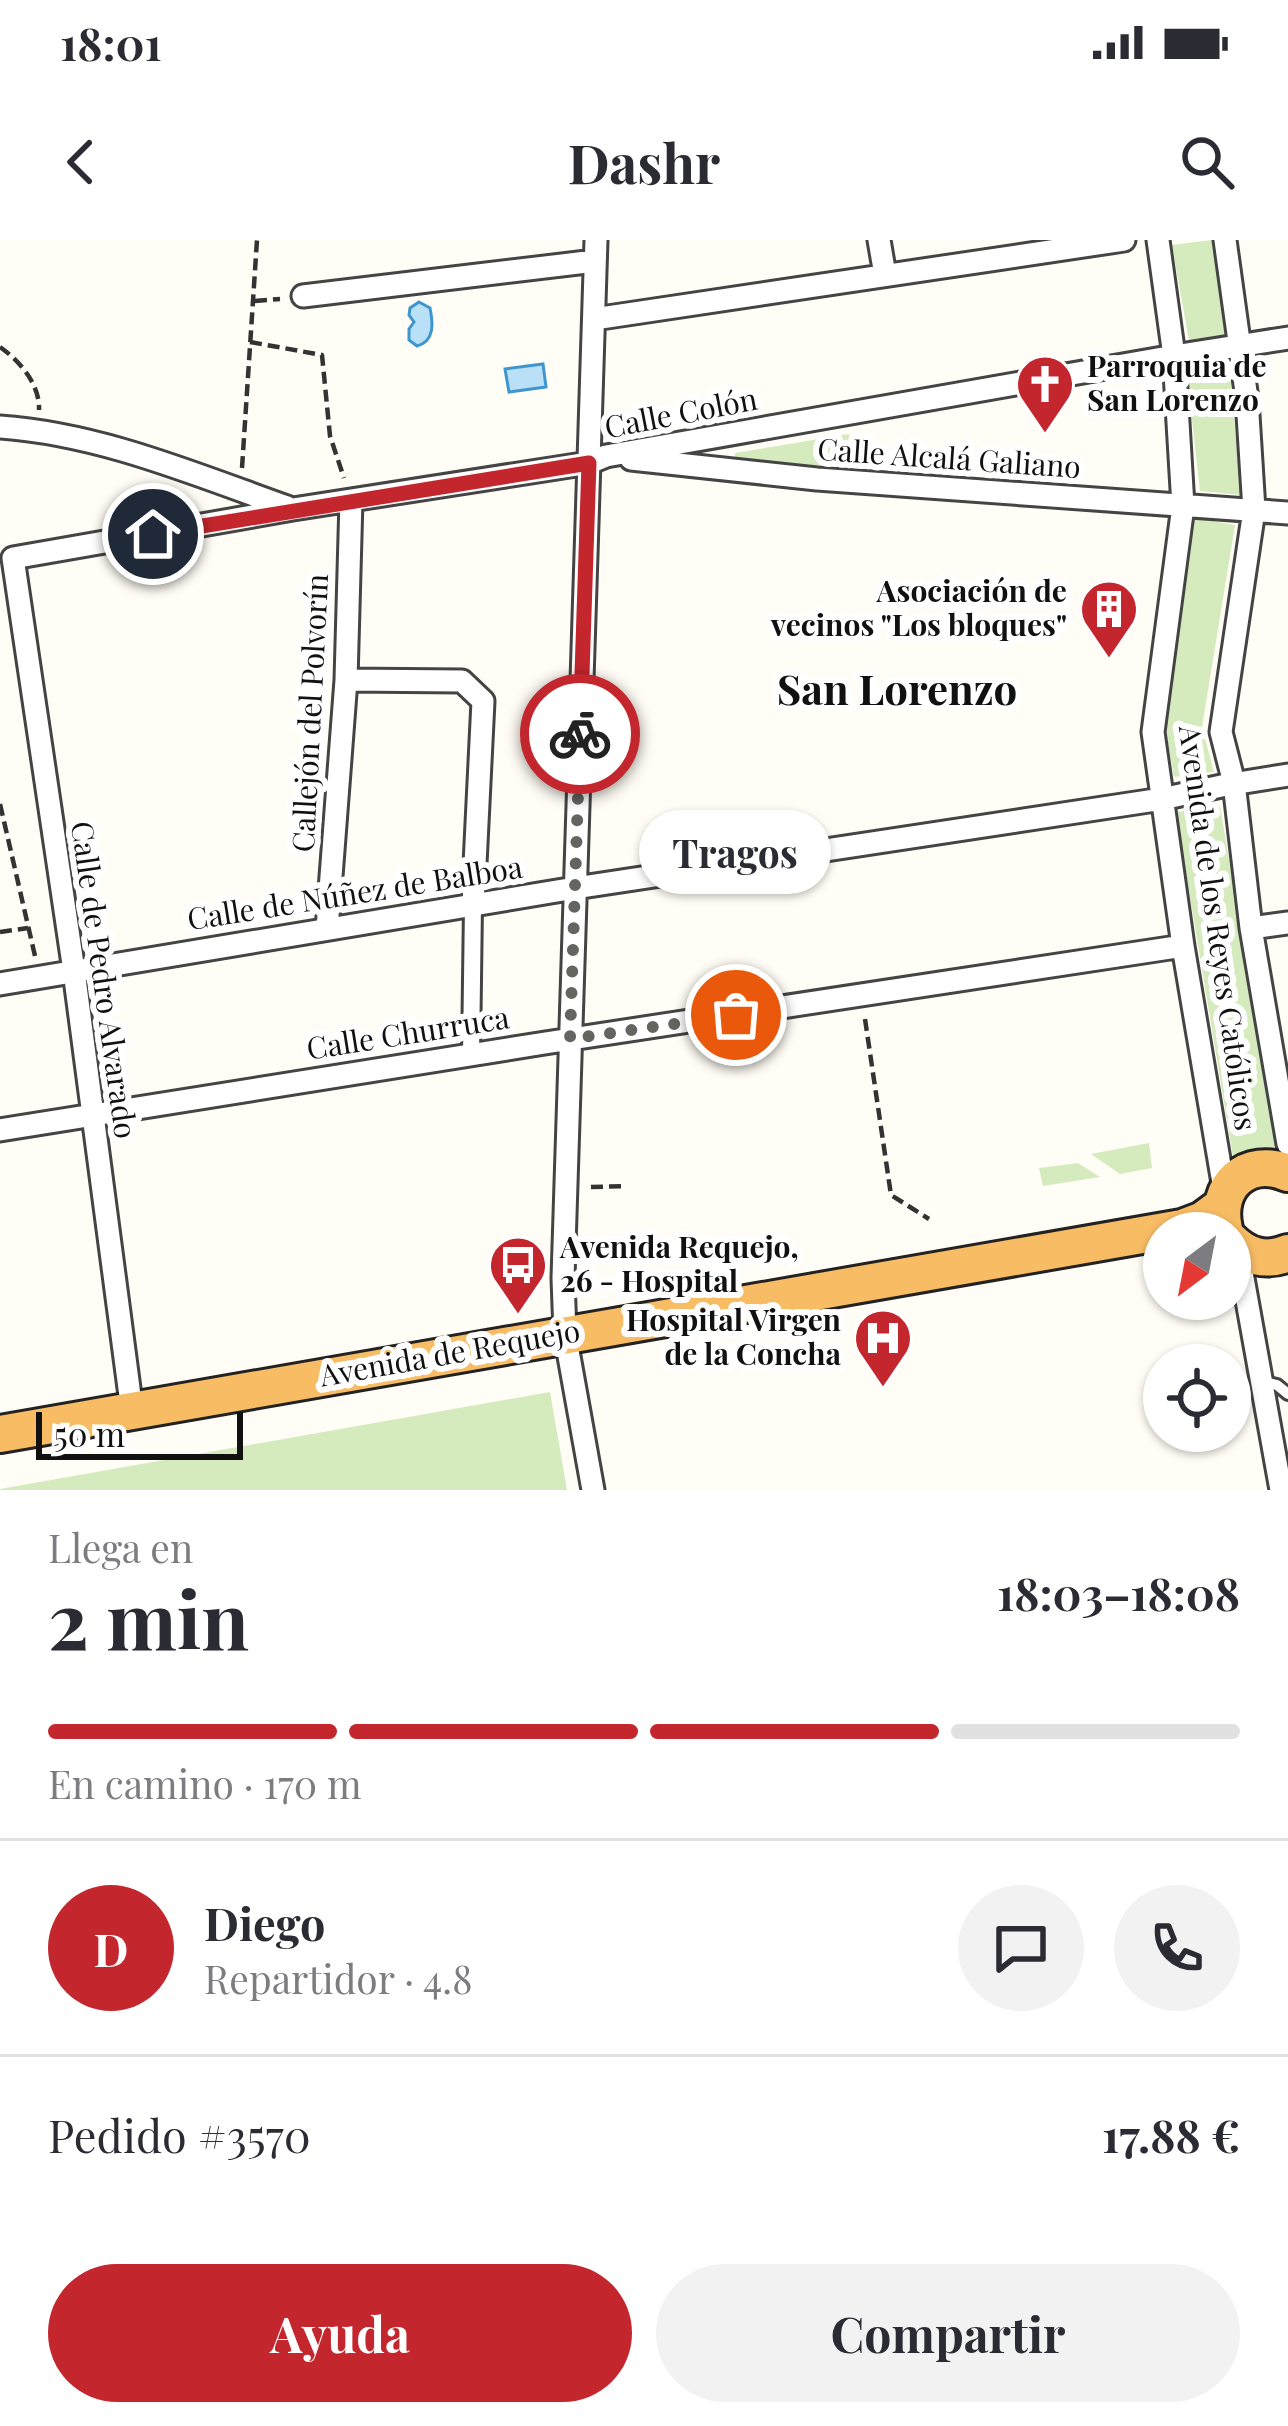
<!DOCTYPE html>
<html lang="es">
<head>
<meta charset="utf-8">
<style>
  :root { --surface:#fff; --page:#f2f2f3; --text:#2b2b33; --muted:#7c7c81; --line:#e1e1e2; --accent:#c4262e }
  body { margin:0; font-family:"Playfair Display",serif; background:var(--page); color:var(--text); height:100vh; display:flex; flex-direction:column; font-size:45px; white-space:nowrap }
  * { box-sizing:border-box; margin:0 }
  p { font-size:39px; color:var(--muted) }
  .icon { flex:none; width:66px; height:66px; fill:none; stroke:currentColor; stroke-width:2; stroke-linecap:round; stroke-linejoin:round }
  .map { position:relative; height:1250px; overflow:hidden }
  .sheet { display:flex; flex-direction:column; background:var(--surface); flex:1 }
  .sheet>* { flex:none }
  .needle { width:78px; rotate:212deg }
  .controls { position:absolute; left:1143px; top:972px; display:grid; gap:24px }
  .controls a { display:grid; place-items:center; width:108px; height:108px; border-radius:50%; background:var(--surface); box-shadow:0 3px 9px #0004; font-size:60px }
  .scale { position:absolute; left:36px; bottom:30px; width:207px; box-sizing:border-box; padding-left:12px; border:6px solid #111; border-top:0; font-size:33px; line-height:42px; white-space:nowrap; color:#111; -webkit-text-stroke:9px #fff; paint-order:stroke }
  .pin { position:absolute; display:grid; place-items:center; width:102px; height:102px; color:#fff; margin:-51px; border:6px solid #fff; border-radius:50%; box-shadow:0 3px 12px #0007 }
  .courier { position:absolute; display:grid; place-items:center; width:120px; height:120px; margin:-60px; border:9px solid #c4262e; border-radius:50%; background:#fff; color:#222; box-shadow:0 3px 15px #0007 }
  .bubble { position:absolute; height:84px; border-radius:42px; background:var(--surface); box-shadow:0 3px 9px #0004; font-size:39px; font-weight:700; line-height:84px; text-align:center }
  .headline em { font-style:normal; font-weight:700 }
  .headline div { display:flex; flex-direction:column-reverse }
  .headline { display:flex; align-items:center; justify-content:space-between; height:204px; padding:0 48px }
  h1 { font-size:78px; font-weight:700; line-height:90px }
  .bar { display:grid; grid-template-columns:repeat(4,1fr); gap:18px 12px; align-content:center; height:144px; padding:0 48px }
  .bar i { height:15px; border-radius:9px; background:var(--line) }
  .bar .on { background:var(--accent) }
  .bar p { grid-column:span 4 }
  .line { display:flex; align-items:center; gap:30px; padding:0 48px; border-top:3px solid var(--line) }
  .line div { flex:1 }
  .round { display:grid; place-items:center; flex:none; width:126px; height:126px; border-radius:63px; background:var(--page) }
  .cta { display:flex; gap:24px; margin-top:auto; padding:24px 48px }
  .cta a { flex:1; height:138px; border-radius:72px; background:var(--accent); color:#fff; font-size:48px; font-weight:700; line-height:138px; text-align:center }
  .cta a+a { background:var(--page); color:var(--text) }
  .status { display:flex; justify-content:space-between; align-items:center; height:84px; padding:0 60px; background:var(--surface); direction:ltr }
  .status svg { height:33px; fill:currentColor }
  header { display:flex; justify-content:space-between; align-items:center; height:156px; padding:0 48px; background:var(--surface); font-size:54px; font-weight:700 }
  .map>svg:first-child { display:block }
  .green { fill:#d5ebbd }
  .water { fill:#b9e0f7; stroke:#3f96cf; stroke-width:3 }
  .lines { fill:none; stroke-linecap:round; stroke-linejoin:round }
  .service-casing { stroke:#444; stroke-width:16 }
  .pedestrian-casing { stroke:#444; stroke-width:22 }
  .minor-casing { stroke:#444; stroke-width:27 }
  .trunk-casing { stroke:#222; stroke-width:42 }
  .path { stroke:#333; stroke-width:4.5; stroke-dasharray:12 6; stroke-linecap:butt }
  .service { stroke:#fff; stroke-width:10 }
  .pedestrian { stroke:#fff; stroke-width:16 }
  .minor { stroke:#fff; stroke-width:21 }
  .trunk { stroke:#f7bc64; stroke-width:36 }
  .done { stroke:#646461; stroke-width:12; stroke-dasharray:0 21.6 }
  .route { stroke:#c4262e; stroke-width:15 }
  .labels { text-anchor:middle; stroke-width:12; stroke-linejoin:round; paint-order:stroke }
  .poi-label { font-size:30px; font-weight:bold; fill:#111; stroke:#fff; text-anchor:start }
  .street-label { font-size:30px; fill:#111; stroke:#fff }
  .district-label { font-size:42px; font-weight:bold; fill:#111; stroke:#fff }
</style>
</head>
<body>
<div class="status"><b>18:01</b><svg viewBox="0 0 49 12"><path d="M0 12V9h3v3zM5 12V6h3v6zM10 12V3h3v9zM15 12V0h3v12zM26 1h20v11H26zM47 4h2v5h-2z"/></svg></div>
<header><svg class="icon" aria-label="back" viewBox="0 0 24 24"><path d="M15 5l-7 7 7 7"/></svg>Dashr<svg class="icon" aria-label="search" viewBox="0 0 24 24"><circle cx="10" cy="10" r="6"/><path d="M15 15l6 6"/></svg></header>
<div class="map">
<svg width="1288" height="1250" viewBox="0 0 1288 1250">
  <rect width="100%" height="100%" fill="#fffdf5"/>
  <!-- green -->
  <path class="green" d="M1212 0 1226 95 1189 101 1172 5Z
    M1229 121 1241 255 1200 251 1186 126Z
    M849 194V233L735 222V213Z
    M1194 278 1235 285 1202 487 1214 532 1174 537 1166 492Z
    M1220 566 1281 926 1236 935 1176 572Z
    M1149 903 1152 928 1120 934 1091 914Z
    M1078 923 1100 937 1043 946 1039 928Z
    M550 1152 567 1250H0V1249Z"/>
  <!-- water -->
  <path class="water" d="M419 62 430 68C433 83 435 101 417 106L409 100V89L414 82 409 75 410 68Z
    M543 124 546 147 509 152 505 129Z"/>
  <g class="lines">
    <!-- service casing -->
    <g class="service-casing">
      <path id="service" d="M1264 1142 1277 1145 1288 1154"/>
    </g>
    <!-- pedestrian casing -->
    <g class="pedestrian-casing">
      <path id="pedestrian" d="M471 815 473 665"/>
    </g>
    <!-- minor casing -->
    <g class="minor-casing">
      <path id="minor" d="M879 0 885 35
        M1158 0 1174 116 1183 266 1153 492 1183 706 1225 955
        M1225 0 1247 159 1254 270 1221 492 1234 543 1251 688 1288 904
        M303 56 595 21
        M594 79 1124 0
        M0 187C100 194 194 234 287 267
        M631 219 817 239 1288 273
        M346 440 462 441 483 461 473 665
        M1251 688 1288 683
        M327 689 346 440 351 260
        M0 744 575 648 1162 559 1226 545 1288 535
        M0 890 545 803 1183 706
        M1234 1005 1241 1027 1281 1250
        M132 1171 74 731 13 318 293 269 589 223 606 216 1174 116 1288 98
        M593 1250 565 1094 563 1038 596 0"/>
    </g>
    <!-- trunk casing -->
    <g class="trunk-casing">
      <path id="trunk" d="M1224 989C1214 946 1247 916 1288 933
        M1230 1000C1247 1017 1266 1022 1288 1013
        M0 1194 1182 988 1203 980 1222 966"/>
    </g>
    <!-- path -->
    <path class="path" d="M255 61 280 59
      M250 102 322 115 330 196 344 238
      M0 107C21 122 40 145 39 170
      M242 228 257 0
      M0 564 35 716
      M0 692 28 688
      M865 779 891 955 929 979
      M591 947 627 946"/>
    <!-- service -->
    <use href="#service" class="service"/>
    <!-- pedestrian -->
    <use href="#pedestrian" class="pedestrian"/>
    <!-- minor -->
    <use href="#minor" class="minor"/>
    <!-- trunk -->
    <use href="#trunk" class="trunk"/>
  </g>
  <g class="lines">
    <!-- done -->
    <path class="done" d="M580 494 570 799 736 775"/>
    <!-- route -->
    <path class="route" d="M153 294 589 223 580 494"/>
  </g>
  <!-- icons -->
  <defs>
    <g id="church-pin" transform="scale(3)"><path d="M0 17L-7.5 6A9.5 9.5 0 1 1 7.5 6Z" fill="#c4262e" stroke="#fff"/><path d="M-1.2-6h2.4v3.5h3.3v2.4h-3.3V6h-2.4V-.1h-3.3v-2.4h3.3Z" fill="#fff"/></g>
    <g id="building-pin" transform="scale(3)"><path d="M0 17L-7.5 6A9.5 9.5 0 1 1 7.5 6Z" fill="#c4262e" stroke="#fff"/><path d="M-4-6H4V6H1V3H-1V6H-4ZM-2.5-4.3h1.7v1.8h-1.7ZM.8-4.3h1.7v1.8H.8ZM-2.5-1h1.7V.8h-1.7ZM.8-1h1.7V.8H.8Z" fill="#fff"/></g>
    <g id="bus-pin" transform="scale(3)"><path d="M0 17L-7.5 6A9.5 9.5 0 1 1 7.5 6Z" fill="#c4262e" stroke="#fff"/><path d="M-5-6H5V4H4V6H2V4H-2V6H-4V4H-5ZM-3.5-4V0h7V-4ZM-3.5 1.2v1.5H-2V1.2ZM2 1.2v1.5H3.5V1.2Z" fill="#fff"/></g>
    <g id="hospital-pin" transform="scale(3)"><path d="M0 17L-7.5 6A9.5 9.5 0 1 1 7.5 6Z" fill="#c4262e" stroke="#fff"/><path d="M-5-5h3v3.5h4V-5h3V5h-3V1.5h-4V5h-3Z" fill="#fff"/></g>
  </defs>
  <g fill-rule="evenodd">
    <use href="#church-pin" x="1045" y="144"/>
    <use href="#building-pin" x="1109" y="369"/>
    <use href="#bus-pin" x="518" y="1025"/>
    <use href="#hospital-pin" x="883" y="1098"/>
  </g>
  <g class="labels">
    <!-- poi labels -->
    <g class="poi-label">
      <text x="1087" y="137">Parroquia de<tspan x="1087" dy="34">San Lorenzo</tspan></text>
      <text x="1067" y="362" text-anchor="end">Asociación de<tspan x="1067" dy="34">vecinos "Los bloques"</tspan></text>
      <text x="560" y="1018">Avenida Requejo,<tspan x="560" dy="34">26 - Hospital</tspan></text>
      <text x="841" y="1091" text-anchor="end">Hospital Virgen<tspan x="841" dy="34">de la Concha</tspan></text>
    </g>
    <!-- street labels -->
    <g class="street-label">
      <text transform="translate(681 174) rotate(-11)" y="10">Calle Colón</text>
      <text transform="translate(949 219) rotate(4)" y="10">Calle Alcalá Galiano</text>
      <text transform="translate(311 473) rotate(-87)" y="10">Callejón del Polvorín</text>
      <text transform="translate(355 654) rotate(-9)" y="10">Calle de Núñez de Balboa</text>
      <text transform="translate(1217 688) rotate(82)" y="10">Avenida de los Reyes Católicos</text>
      <text transform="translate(103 740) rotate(82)" y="10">Calle de Pedro Alvarado</text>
      <text transform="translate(408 794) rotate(-9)" y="10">Calle Churruca</text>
      <text transform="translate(450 1114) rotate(-10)" y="10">Avenida de Requejo</text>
    </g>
    <!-- district labels -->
    <g class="district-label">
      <text x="897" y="465">San Lorenzo</text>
    </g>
  </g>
</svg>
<div class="controls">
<a><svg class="needle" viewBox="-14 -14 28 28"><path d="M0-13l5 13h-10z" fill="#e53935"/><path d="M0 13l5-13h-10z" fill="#7c7c81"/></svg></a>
<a><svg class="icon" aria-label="locate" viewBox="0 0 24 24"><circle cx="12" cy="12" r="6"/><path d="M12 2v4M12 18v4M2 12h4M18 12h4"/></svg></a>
</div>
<div class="scale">50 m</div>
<div class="pin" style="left:736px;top:775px;background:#ea580c"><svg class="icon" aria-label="bag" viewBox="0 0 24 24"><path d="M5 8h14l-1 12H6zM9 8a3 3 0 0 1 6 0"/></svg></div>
<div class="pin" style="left:153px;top:294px;background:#1f2937"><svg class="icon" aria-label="home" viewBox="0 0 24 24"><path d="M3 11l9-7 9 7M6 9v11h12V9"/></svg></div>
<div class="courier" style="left:580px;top:494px"><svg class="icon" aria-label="bike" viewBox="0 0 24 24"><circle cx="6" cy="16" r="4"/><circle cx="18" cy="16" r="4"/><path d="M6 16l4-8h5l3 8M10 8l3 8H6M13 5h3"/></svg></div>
<div class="bubble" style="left:639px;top:570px;width:192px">Tragos</div>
</div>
<section class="sheet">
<div class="headline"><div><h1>2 min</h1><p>Llega en</p></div><em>18:03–18:08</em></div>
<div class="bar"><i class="on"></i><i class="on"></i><i class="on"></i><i></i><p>En camino · 170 m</p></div>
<div class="line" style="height:216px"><b class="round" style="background:var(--accent);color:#fff">D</b><div><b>Diego</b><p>Repartidor · 4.8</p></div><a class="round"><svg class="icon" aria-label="chat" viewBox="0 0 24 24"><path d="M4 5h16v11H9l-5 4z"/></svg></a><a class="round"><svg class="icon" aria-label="phone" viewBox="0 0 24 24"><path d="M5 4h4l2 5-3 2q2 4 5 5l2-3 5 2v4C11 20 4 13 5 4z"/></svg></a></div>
<div class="line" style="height:156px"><div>Pedido #3570</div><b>17.88 €</b></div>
<div class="cta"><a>Ayuda</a><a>Compartir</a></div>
</section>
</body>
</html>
